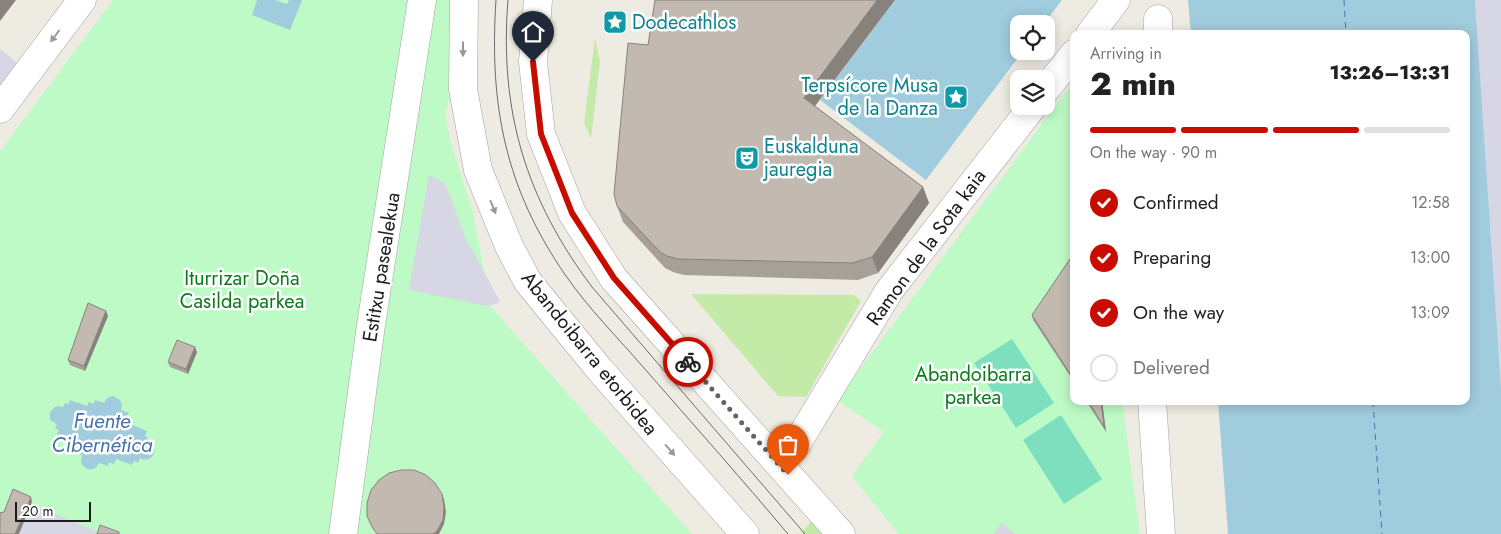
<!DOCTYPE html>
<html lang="en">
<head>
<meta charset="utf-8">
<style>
  :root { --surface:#fff; --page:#f2f2f2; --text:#222; --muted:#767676; --line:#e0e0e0; --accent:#c90c00 }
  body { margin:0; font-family:Jost,sans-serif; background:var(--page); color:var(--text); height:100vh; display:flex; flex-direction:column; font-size:19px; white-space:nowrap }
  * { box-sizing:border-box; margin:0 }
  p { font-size:16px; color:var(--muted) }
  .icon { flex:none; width:28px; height:28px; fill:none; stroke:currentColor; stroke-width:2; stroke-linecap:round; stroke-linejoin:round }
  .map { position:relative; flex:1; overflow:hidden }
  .details { position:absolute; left:1070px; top:30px; width:400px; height:375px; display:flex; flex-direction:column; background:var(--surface); border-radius:10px; box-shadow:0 2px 12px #0003 }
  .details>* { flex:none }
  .fabs { position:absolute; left:1010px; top:15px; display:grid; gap:10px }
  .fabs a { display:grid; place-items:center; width:45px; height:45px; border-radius:10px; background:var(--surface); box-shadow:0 2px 12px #0003; font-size:25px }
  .scale { position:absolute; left:15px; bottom:12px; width:76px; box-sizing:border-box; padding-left:5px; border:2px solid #1c1c1c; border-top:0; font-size:14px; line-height:18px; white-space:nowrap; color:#1c1c1c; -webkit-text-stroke:4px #fff; paint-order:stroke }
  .pin { position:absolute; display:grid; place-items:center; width:42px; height:42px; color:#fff; margin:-51px -21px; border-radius:50% 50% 50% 0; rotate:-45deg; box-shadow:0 0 5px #0007 }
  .pin .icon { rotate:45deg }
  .courier { position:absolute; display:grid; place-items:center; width:50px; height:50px; margin:-25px; border:4px solid #c90c00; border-radius:50%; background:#fff; color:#222; box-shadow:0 1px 6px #0007 }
  .head em { font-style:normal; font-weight:800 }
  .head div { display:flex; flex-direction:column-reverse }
  .head { display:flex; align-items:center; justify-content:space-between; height:85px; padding:0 20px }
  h1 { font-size:32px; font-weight:800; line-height:38px }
  .bar { display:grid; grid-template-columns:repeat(4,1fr); gap:8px 5px; align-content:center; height:60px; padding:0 20px }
  .bar i { height:6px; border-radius:4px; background:var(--line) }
  .bar .current { background:var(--accent) }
  .bar p { grid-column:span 4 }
  ol { padding:0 20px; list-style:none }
  li { display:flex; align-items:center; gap:15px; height:55px }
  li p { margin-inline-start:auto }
  li .icon { padding:5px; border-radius:50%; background:var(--accent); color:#fff; stroke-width:4 }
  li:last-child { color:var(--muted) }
  li i { width:28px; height:28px; border:2px solid var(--line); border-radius:50% }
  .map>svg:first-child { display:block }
  .grass { fill:#c3eaa6 }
  .park { fill:#bdfac6 }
  .pitch { fill:#7edfbf }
  .plaza { fill:#d7d6e4 }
  .water { fill:#a1ccdd }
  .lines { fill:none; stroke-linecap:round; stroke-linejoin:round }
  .ferry { stroke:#4874ad; stroke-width:1; stroke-dasharray:6 5; stroke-linecap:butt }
  .minor-casing { stroke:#a3a3a3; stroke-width:29 }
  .minor { stroke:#fff; stroke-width:28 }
  .tram { stroke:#6a6a6a; stroke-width:1 }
  .wall { fill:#a7a098 }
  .shaded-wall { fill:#88827c }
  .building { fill:#c2bab1; stroke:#88827c }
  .oneway { fill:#999 }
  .done { stroke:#666461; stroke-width:5; stroke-dasharray:0 9 }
  .route { stroke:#c90c00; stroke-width:6 }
  .labels { text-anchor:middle; stroke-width:5; stroke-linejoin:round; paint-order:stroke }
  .culture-label { font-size:20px; fill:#0d838f; stroke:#fff; text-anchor:start }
  .street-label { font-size:20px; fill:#1c1c1c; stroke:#fff }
  .park-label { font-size:20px; fill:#0a7b1a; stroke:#fff }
  .water-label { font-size:21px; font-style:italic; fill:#4874ad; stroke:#fff }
</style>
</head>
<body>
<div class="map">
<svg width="1501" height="534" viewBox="0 0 1501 534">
  <rect width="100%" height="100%" fill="#eeebe2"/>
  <!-- grass -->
  <path class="grass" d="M595 38 600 62 591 138 584 123Z
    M691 294 854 295 861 301 806 397 778 396Z
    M813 519 827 534H801Z"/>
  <!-- park -->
  <path class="park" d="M113 0H455L454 87 445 112 450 140 473 213 491 307 692 534H0V151Z
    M1074 81V401H1122L1140 534H1015L1001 524 993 534H898L852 476 884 432 837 400Z"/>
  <!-- pitch -->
  <path class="pitch" d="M1012 339 1054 403 1016 428 974 363Z
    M1061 415 1102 479 1064 504 1023 440Z"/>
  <!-- plaza -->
  <path class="plaza" d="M1475 0H1501V388Z
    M0 49 28 72 0 110Z
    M429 175 445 183 466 239 500 301 496 304 487 306 409 290Z
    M31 504 101 533V534H17Z
    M1001 523 1015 534H993Z"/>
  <!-- water -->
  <path class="water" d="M257 0H275L287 4 289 0H302L290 30 252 15Z
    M895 0H1062L1044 24H1019V51H1023L926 180 820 100Z
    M1188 0H1475L1501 388V534H1228L1218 401H1466V34H1191Z
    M113 396 120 400 122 405 121 410 129 413 127 418 131 420 130 424 147 431 145 436 148 438 147 442C153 444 155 448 154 454 150 460 146 461 140 458L138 463 134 461 132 465 116 459 114 464 109 462 108 466 99 463C95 472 86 471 81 463L82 455 74 452 76 447 71 446 73 441 57 434 59 430 55 428 57 424 50 420V412L56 406 63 407 65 403 69 404 70 400 87 406 89 402 94 404 95 400 104 403 107 398Z"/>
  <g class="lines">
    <!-- ferry -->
    <path class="ferry" d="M1344 0 1346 34
      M1373 401 1382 534"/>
    <!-- minor casing -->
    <g class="minor-casing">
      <path id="minor" d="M464 0 463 89 478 170 509 246 528 282 600 370 745 534
        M538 0 533 62 541 134 572 213 614 279 841 534
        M1158 19V34
        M1090 34 1116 0
        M1046 89 1074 54
        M0 109 82 0
        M1152 401 1161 534
        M796 445 889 291 1033 106
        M343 534 371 325 422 0"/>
    </g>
    <!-- minor -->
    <use href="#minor" class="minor"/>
    <!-- tram -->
    <path class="tram" d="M496 0C489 105 505 188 566 276 589 309 618 338 644 368 692 423 741 478 788 534
      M508 0C499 111 526 199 592 287L805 534"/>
  </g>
  <!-- wall -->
  <path class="wall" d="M815 106 923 187 929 203 878 273 858 280 684 275 673 272 665 268 623 222 617 206Z
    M1074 253V382L1033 320 1032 315Z
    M106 311 108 316 85 371 70 365 68 360Z
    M197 352 188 374 170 367 168 362Z
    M1086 401H1102L1106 432Z"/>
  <!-- shaded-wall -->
  <path class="shaded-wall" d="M0 0H16L0 21Z
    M877 0H895L809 114 804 98Z
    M923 187 929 203 878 273 872 257Z
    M106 311 108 316 85 371 84 366Z
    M195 347 197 352 188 374 186 369Z
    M1101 401H1102L1106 432 1104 427Z
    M442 494 444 499 446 512 444 524 439 534H433Z
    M31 497 32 502 19 534H15Z"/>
  <!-- building -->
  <path class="building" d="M655 0H877L804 98 923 187 872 257 852 263 678 259 667 256 660 252 617 206 614 194 628 43 648 45Z
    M1074 253V380L1032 315Z
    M88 303 106 311 84 366 68 360Z
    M177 340 195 347 186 369 168 362Z
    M1088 401H1101L1104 427Z
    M401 470H414L426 475 435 483 442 494 444 507 443 520 437 531 433 534H377L372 527 367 516V503L371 490 379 480 389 473Z
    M13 489 31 497 15 534H0V513L4 512Z
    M100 525 119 532V534H97Z"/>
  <!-- one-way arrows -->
  <defs><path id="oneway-solid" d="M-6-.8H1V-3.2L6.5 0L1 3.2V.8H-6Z" transform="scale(1.25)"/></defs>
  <g class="oneway">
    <use href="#oneway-solid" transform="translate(55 36) rotate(127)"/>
    <use href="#oneway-solid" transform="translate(463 49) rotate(90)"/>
    <use href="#oneway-solid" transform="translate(493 207) rotate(68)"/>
    <use href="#oneway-solid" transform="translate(670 450) rotate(49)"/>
  </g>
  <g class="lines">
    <!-- done -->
    <path class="done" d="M688 362 788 475"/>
    <!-- route -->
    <path class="route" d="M533 62 541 134 572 213 614 278 688 362"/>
  </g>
  <!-- icons -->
  <defs>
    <g id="sight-square" transform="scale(1.25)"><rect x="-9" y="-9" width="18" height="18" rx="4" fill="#0f9aa8" stroke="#fff"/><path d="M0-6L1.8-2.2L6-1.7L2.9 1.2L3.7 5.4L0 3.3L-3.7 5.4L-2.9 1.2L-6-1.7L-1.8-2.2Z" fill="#fff"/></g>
    <g id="theatre-square" transform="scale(1.25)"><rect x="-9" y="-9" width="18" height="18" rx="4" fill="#0f9aa8" stroke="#fff"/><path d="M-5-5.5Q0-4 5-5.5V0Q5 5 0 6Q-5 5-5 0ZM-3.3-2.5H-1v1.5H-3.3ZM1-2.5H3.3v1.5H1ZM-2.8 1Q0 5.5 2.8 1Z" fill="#fff"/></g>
  </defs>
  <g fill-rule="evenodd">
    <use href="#sight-square" x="615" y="22"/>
    <use href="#sight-square" x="956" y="97"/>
    <use href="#theatre-square" x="747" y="158"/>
  </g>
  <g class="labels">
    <!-- culture labels -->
    <g class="culture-label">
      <text x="632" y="29">Dodecathlos</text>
      <text x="938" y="92" text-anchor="end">Terpsícore Musa<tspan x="938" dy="23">de la Danza</tspan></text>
      <text x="764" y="153">Euskalduna<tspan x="764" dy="23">jauregia</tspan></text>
    </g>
    <!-- street labels -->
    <g class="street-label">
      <text transform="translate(926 247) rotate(-54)" y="7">Ramon de la Sota kaia</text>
      <text transform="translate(381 267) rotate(-81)" y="7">Estitxu pasealekua</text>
      <text transform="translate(590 353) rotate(51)" y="7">Abandoibarra etorbidea</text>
    </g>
    <!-- park labels -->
    <g class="park-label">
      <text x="242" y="285">Iturrizar Doña<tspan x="242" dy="23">Casilda parkea</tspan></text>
      <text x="973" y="381">Abandoibarra<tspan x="973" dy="23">parkea</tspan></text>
    </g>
    <!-- water labels -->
    <g class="water-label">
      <text x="102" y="428">Fuente<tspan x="102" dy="24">Cibernética</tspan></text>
    </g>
  </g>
</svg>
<div class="fabs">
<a><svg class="icon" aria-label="locate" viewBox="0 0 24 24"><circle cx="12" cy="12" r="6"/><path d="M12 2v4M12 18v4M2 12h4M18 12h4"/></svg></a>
<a><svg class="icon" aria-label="layers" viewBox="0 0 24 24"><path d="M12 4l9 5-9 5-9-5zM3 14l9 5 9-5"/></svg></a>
</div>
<div class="scale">20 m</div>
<div class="pin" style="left:788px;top:475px;background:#ea580c"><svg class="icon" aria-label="bag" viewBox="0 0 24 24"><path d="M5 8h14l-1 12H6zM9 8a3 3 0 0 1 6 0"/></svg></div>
<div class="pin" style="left:533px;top:62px;background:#1f2937"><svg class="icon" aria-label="home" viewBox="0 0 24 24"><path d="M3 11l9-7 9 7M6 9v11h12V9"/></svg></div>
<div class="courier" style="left:688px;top:362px"><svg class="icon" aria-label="bike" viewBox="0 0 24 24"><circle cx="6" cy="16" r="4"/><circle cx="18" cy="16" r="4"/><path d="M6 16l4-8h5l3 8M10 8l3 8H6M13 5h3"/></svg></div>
<section class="details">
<div class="head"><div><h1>2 min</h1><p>Arriving in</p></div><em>13:26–13:31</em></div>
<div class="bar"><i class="current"></i><i class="current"></i><i class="current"></i><i></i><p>On the way · 90 m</p></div>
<ol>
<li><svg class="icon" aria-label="check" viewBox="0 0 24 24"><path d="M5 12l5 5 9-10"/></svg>Confirmed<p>12:58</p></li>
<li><svg class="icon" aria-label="check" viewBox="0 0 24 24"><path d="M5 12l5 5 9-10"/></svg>Preparing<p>13:00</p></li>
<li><svg class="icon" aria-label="check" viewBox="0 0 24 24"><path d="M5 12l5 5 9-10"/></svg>On the way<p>13:09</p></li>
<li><i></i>Delivered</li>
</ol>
</section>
</div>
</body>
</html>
